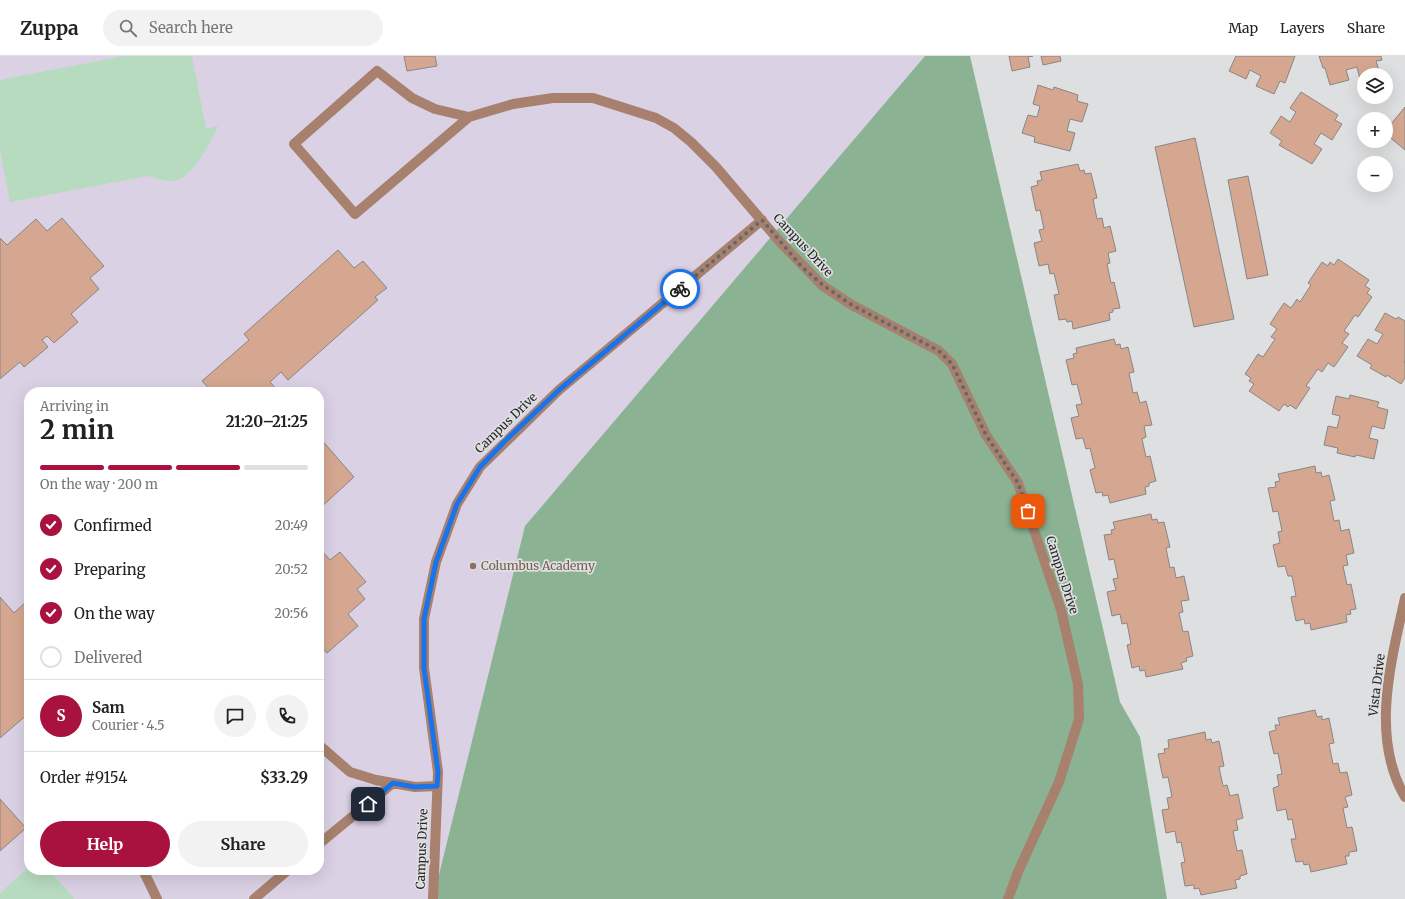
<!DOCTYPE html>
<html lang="en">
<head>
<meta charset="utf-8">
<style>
  :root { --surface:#fff; --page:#f2f2f2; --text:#222; --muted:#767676; --line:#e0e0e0; --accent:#a9123e }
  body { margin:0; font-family:Merriweather,serif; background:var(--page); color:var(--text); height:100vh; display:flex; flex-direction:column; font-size:15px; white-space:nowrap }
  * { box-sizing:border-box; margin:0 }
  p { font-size:13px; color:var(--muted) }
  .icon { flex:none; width:22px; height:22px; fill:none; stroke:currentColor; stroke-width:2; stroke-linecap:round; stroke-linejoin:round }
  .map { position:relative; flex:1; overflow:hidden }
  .drawer { position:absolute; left:24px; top:331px; width:300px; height:488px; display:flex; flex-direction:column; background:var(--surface); border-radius:16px; box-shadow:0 4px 16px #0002 }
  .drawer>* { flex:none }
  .buttons { position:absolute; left:1357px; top:12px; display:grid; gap:8px }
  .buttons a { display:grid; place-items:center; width:36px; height:36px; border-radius:50%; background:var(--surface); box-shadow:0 4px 16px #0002; font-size:20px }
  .pin { position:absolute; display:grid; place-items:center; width:34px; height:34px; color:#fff; margin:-17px; border-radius:8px; box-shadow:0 2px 6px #0006 }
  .courier { position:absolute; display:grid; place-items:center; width:40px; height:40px; margin:-20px; border:3px solid #1a73e8; border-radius:50%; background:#fff; color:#222; box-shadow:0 1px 5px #0007 }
  .overview em { font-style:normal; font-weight:700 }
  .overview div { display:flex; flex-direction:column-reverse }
  .overview { display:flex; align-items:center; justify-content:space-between; height:68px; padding:0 16px }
  h1 { font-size:26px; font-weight:700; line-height:30px }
  .bar { display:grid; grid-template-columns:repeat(4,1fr); gap:6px 4px; align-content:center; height:48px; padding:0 16px }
  .bar i { height:5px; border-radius:3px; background:var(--line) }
  .bar .selected { background:var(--accent) }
  .bar p { grid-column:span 4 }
  .line { display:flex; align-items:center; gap:10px; padding:0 16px; border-top:1px solid var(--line) }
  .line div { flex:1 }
  .round { display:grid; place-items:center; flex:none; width:42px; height:42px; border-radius:21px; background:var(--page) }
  ol { padding:0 16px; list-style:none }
  li { display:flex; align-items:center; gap:12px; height:44px }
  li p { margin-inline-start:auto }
  li .icon { padding:4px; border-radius:50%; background:var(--accent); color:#fff; stroke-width:4 }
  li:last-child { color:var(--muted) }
  li i { width:22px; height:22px; border:2px solid var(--line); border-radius:50% }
  .button { display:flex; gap:8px; margin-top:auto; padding:8px 16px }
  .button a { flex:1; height:46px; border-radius:24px; background:var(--accent); color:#fff; font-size:16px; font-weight:700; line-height:46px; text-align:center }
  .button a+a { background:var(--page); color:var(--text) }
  header { display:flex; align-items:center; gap:24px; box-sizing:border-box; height:56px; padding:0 20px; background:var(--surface); border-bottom:1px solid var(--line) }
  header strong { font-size:19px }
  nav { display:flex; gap:22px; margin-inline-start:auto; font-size:14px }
  .search { width:280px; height:36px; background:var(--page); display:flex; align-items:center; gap:10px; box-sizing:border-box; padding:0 14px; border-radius:22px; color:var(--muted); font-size:15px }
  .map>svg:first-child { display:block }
  .education { fill:#dbd1e5; fill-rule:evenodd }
  .green { fill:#b7dbbe }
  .forest { fill:#8bb393 }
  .building { fill:#d5a791; stroke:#888686 }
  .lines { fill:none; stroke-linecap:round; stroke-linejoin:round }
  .minor { stroke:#a7806e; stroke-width:10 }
  .done { stroke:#666768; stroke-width:4; stroke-dasharray:0 7.2 }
  .route { stroke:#1a73e8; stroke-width:5 }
  .education-dot { fill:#8d6e63; stroke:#dedfe0; stroke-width:1.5 }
  .labels { text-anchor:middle; stroke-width:3.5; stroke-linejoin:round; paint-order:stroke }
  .street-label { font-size:12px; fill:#262627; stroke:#dedfe0 }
  .education-label { font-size:12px; fill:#785e54; stroke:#dedfe0; text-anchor:start }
</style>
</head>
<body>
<header>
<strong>Zuppa</strong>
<div class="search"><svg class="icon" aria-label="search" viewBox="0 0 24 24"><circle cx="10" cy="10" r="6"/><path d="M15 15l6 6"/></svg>Search here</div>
<nav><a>Map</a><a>Layers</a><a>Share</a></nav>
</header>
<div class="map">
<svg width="1405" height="843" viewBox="0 0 1405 843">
  <rect width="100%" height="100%" fill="#dedfe0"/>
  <!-- education -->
  <path class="education" d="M0 0H938L480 843H0ZM29 336H319V814H29Z"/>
  <!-- green -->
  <path class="green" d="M124 0H192L206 73 218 70C213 84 191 122 175 125 166 126 157 122 148 120L10 146 0 94V24Z
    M29 811V814H49L74 842 73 843H0V837Z"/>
  <!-- forest -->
  <path class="forest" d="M925 0H970L1120 646 1140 681 1167 843H433L525 470Z"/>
  <!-- building -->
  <path class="building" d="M404 0H435L437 10 407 15Z
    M1009 0H1033L1028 1 1030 11 1012 15Z
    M1041 0H1060L1061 5 1043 9Z
    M1236 0H1295L1285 27 1280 25 1274 38 1256 30 1261 20 1250 14 1246 23 1229 15Z
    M1319 0H1381L1382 4 1376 5 1380 17 1364 19V22L1360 23 1357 11 1346 14 1349 24 1330 29 1325 12H1323Z
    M1038 29 1053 34 1054 31 1078 39 1077 45 1088 48 1082 66 1070 63 1067 75 1075 77 1070 95 1034 86 1035 81 1022 77 1028 59 1037 61 1040 50 1033 48Z
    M1301 36 1338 59 1335 64 1342 68 1332 84 1321 77 1314 88 1322 93 1312 108 1279 89 1282 85 1270 77 1281 60 1290 66 1296 56 1290 52Z
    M1405 51V94L1386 78V74Z
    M1195 82 1234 263 1194 271 1155 91Z
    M1078 108 1080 115 1084 114 1085 118 1091 117 1097 142 1093 143 1097 163 1102 162 1104 172 1110 170 1116 195 1108 197 1110 207 1107 208 1111 227 1114 226 1120 252 1113 253V256L1109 257 1110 264 1073 273 1072 265 1067 266 1066 263 1059 264 1054 239 1059 238 1054 217 1050 218 1048 208 1039 210 1034 187 1042 185 1039 174 1044 173 1040 154 1036 155 1031 131 1038 129 1037 125 1042 124 1040 116Z
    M1248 120 1268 219 1247 223 1228 124Z
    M62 162 104 210 90 222 99 233 71 258 78 266 54 287 47 280 42 284 48 291 24 311 20 306 0 323V182L7 189 36 163 47 175Z
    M338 194 354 212 363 205 387 232 375 241 378 244 288 324 281 316 270 326 279 336H212L202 325 249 284 244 278Z
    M1338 203 1369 224 1365 230 1370 233 1367 237 1372 241 1358 261 1355 259 1344 275 1349 278 1342 287 1348 291 1334 311 1328 307 1322 316 1318 313 1306 330 1310 332 1296 353 1290 349 1288 351 1284 348 1279 355 1249 335 1254 328 1249 325 1251 322 1245 318 1258 298 1263 301 1275 283 1271 281 1277 273 1270 268 1284 247 1291 252 1297 243 1300 246 1311 229 1308 227 1322 206 1328 210 1330 206 1334 209Z
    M1385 257 1396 263 1398 261 1405 265V304L1404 307H1405V322L1401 328 1387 319 1386 321 1370 312 1372 309 1357 300 1368 283 1377 288 1383 278 1375 274Z
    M1114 283 1116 289 1120 288 1121 293 1128 291 1134 316 1129 317 1133 337 1137 336 1140 347 1146 345 1152 369 1144 370 1146 381 1142 383 1146 401 1150 400 1156 425 1149 427V430L1145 431 1146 438 1110 447 1108 439 1103 440 1102 436 1096 437 1090 414 1095 412 1090 392 1086 393 1083 382 1076 383 1071 362 1079 360 1076 349 1082 348 1077 328 1072 329 1066 304 1074 302 1073 298 1077 297 1076 292Z
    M1350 339 1379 346 1377 351 1388 354 1384 373 1372 370 1369 382 1378 384 1374 403 1356 399 1355 401 1337 397 1338 392 1324 389 1328 370 1337 372 1340 360 1332 358 1336 340 1349 343Z
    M319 381 354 421 319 453Z
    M1315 410 1316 417 1321 416 1322 421 1329 419 1335 444 1330 445 1334 465 1339 464 1341 475 1349 473 1354 497 1346 499 1348 509 1343 510 1347 529 1351 528 1356 553 1350 554 1351 558 1346 559 1347 566 1311 574 1310 567 1305 568 1304 563 1296 565 1291 541 1296 540 1292 520H1288L1285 510 1278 511 1273 489 1280 487 1278 476 1282 475 1278 455 1273 456 1268 432 1276 431 1275 426 1280 425 1278 418Z
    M1151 458 1152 464 1157 463 1158 467 1164 466 1170 491 1166 492 1170 512 1174 511 1176 522 1184 520 1189 544 1181 545 1183 556 1179 557 1183 576 1188 575 1193 600 1186 602 1187 605 1181 607 1183 613 1146 621 1145 614 1140 615 1139 610 1132 612 1127 589 1131 588 1127 567 1122 568 1120 558 1112 560 1107 536 1116 534 1113 523 1118 522 1114 503 1109 504 1104 479 1112 478 1111 474 1115 473 1113 466Z
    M322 495 330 504 340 496 366 526 357 533 365 543 348 558 358 570 327 597 319 588V498Z
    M0 541 14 557 29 543V657L0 682Z
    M1315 654 1317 661 1322 660V664L1329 662 1334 687 1329 688 1333 708 1338 707 1340 717 1347 716 1352 739 1345 741 1348 751 1343 752 1347 772 1352 771 1357 795 1349 796V800H1345L1347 808 1311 816 1309 808 1304 809 1303 805 1296 806 1291 783H1296L1292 763 1288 764 1286 753 1277 755 1273 732 1279 730 1277 719 1282 718 1278 697 1274 698 1269 676 1276 674 1275 669H1280L1278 662Z
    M1205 676 1206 684 1211 683 1212 687 1219 685 1224 710 1219 711 1223 730 1227 729 1230 740 1238 738 1243 762 1236 764 1238 774 1233 775 1237 795 1242 794 1247 818 1240 820V823L1235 824 1237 832 1201 839 1199 832 1194 833V829L1185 830 1181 807 1185 806 1181 786 1177 787 1175 775 1166 777 1162 754 1169 753 1167 742 1172 741 1168 721 1163 722 1158 698 1165 697 1164 693 1169 692 1168 684Z
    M0 743 26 772 0 795Z"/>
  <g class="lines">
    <!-- minor -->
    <path class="minor" d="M469 61 355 158 294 88 377 15 412 42 435 53 469 61 513 48 553 42H593L656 62 674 72 691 86 716 111 780 186 823 230 852 249 939 295 952 308 986 379 1018 427 1061 554 1078 628 1079 663 1059 726 1018 816 1008 843
      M1405 542C1391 606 1370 681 1405 741
      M319 689 350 716 376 724 415 731 437 730
      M319 788 393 727
      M143 814 157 843
      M254 843 288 814
      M433 843 438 716 424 612V563L436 506 457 448 480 411 559 334 762 164"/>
  </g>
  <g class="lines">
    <!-- done -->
    <path class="done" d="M680 233 762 164 802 211 824 230 852 249 939 295 952 308 986 379 1018 427 1028 455"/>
    <!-- route -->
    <path class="route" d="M368 748 393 727 415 731 437 730 438 716 424 612V563L436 506 457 448 480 411 505 385 559 334 680 233"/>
  </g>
  <!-- markers -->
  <circle class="education-dot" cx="473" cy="510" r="4"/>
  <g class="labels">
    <!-- street labels -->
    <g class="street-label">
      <text transform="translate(803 189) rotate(47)" y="4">Campus Drive</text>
      <text transform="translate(506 367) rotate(-44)" y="4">Campus Drive</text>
      <text transform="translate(1062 519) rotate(72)" y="4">Campus Drive</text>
      <text transform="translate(1377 629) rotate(-83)" y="4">Vista Drive</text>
      <text transform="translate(422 793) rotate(-88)" y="4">Campus Drive</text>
    </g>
    <!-- education labels -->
    <g class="education-label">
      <text x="481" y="514">Columbus Academy</text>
    </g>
  </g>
</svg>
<div class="buttons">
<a><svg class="icon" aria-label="layers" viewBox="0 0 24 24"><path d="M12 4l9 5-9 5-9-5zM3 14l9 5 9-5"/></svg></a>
<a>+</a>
<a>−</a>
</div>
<div class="pin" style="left:1028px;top:455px;background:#ea580c"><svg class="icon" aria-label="bag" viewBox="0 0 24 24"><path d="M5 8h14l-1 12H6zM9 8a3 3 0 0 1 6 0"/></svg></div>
<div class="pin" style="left:368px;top:748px;background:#1f2937"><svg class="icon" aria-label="home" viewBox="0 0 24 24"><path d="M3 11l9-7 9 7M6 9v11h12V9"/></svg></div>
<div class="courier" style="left:680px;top:233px"><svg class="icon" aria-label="bike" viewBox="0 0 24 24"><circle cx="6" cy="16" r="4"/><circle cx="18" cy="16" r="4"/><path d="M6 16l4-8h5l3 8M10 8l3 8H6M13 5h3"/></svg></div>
<section class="drawer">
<div class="overview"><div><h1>2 min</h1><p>Arriving in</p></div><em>21:20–21:25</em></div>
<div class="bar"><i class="selected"></i><i class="selected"></i><i class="selected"></i><i></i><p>On the way · 200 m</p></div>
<ol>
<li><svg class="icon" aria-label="check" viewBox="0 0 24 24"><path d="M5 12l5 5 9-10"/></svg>Confirmed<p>20:49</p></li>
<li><svg class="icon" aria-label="check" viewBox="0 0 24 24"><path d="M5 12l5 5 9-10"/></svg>Preparing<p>20:52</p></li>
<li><svg class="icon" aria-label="check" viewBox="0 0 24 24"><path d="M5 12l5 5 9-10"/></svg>On the way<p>20:56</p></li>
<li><i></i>Delivered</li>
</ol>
<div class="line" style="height:72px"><b class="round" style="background:var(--accent);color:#fff">S</b><div><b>Sam</b><p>Courier · 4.5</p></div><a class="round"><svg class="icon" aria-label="chat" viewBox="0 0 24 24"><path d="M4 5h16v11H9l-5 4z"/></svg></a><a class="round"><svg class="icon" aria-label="phone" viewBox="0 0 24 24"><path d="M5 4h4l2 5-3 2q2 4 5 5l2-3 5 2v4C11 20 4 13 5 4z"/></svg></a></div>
<div class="line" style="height:52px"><div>Order #9154</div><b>$33.29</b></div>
<div class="button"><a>Help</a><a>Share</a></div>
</section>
</div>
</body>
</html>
